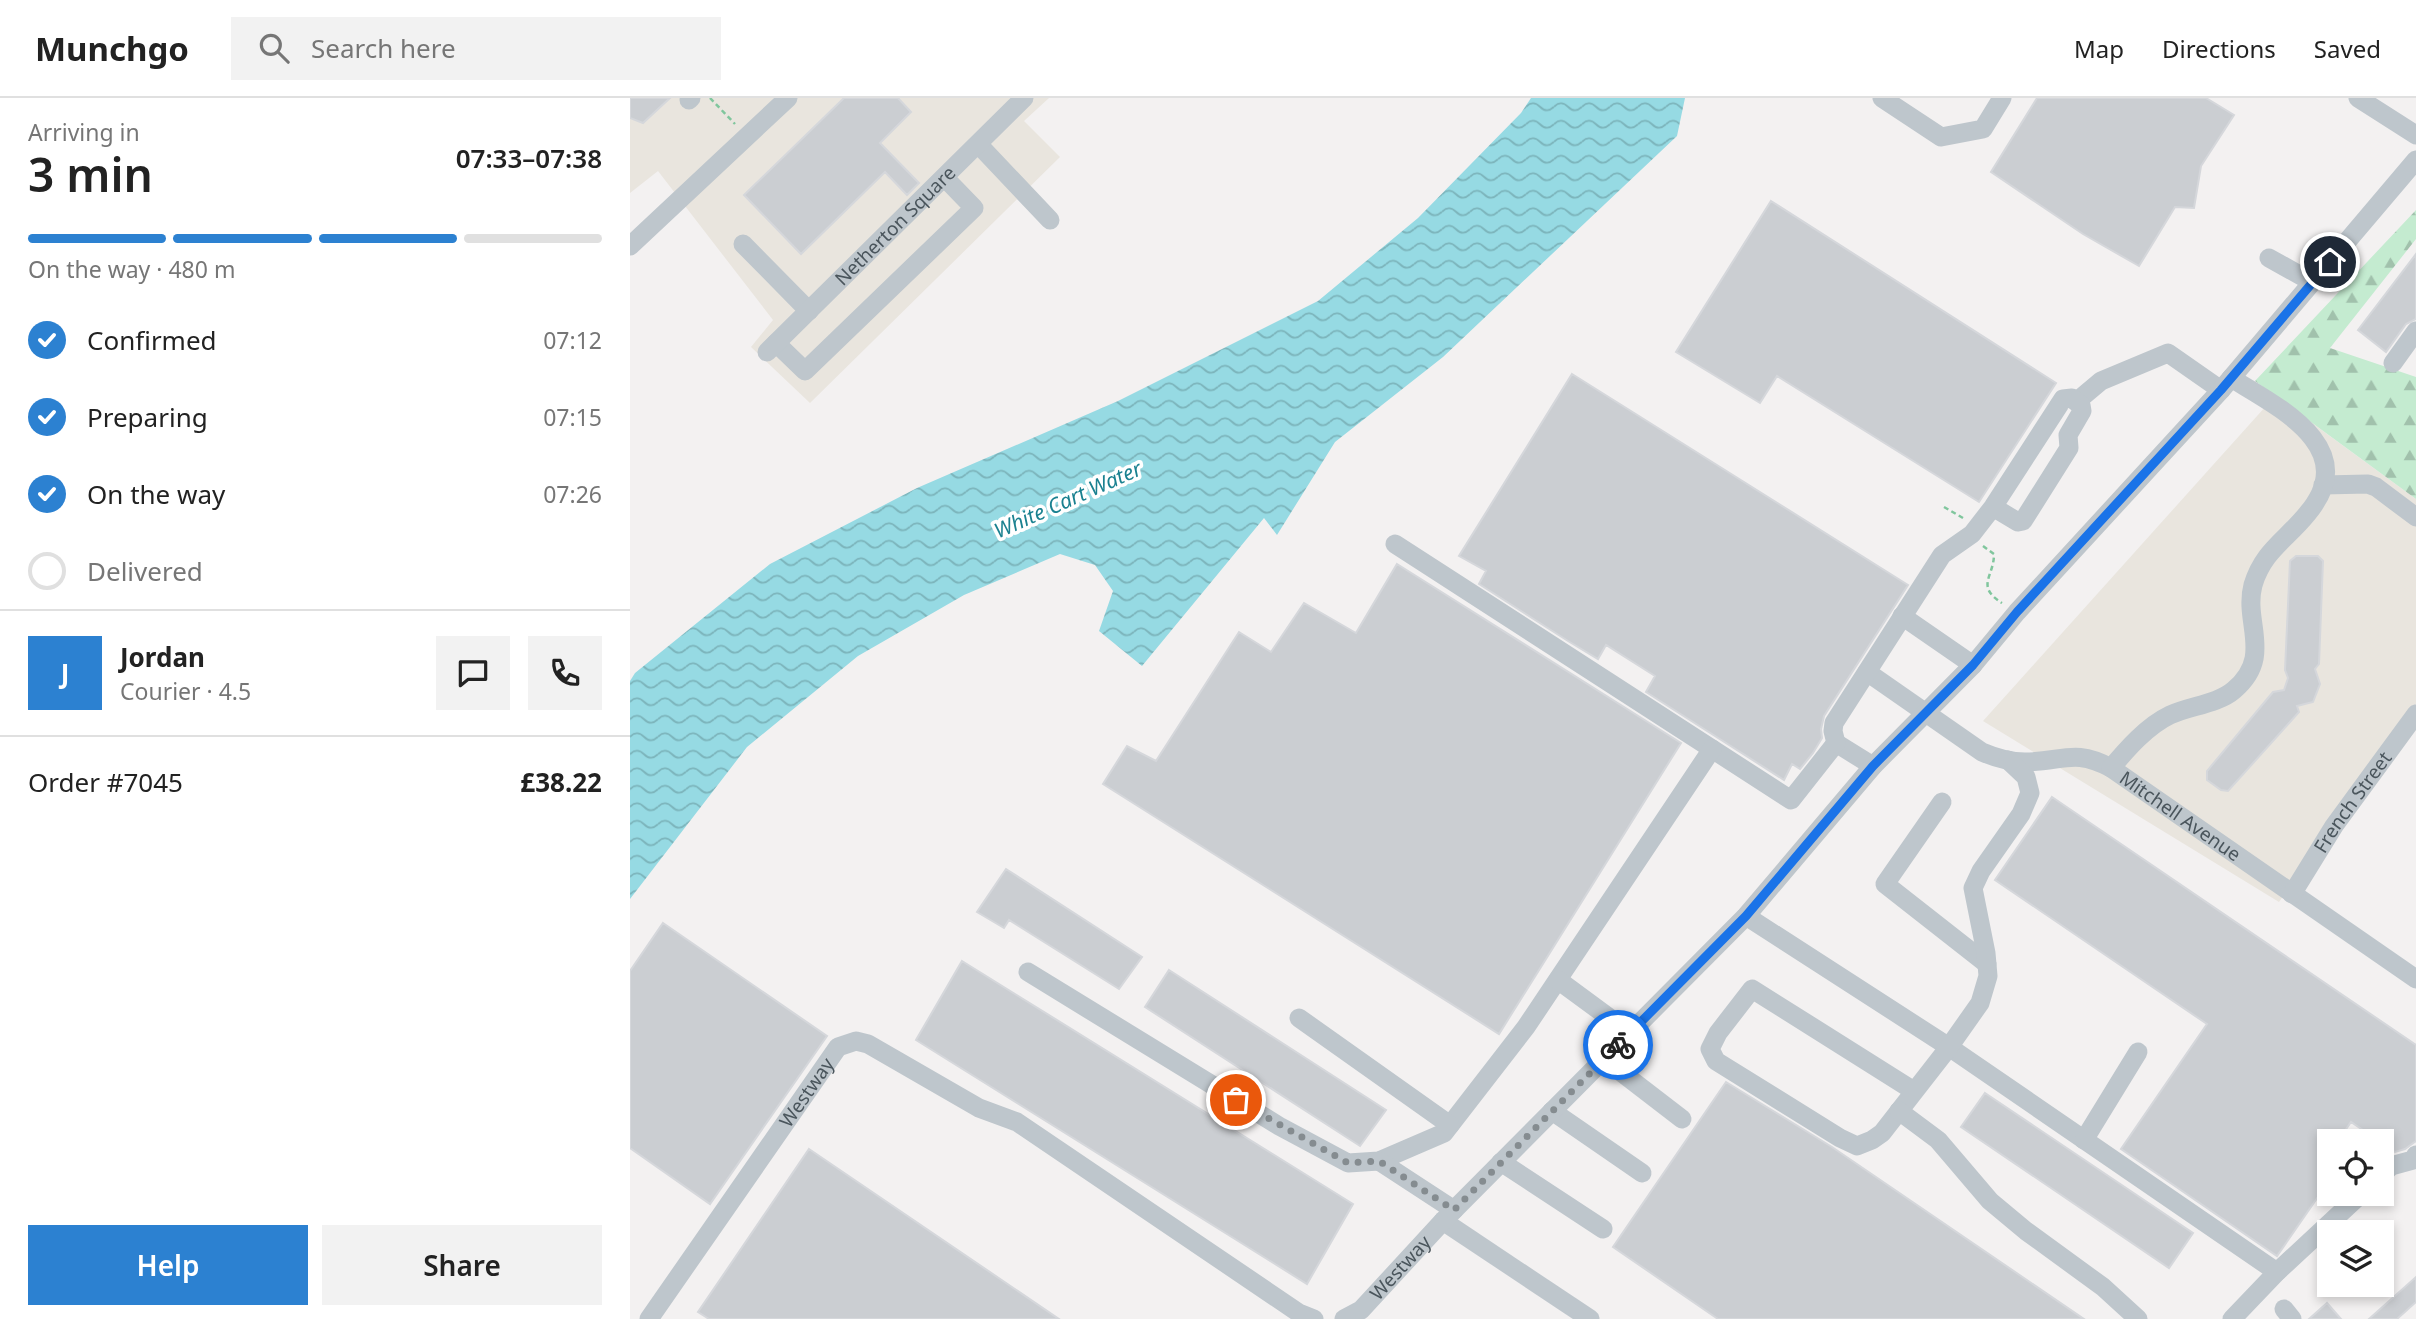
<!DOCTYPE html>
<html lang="en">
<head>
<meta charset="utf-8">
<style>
  :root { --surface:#fff; --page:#f2f2f2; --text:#222; --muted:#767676; --line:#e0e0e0; --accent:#2c81d1 }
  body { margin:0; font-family:"Noto Sans",sans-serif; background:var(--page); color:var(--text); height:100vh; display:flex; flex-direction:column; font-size:26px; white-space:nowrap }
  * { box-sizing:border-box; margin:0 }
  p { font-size:23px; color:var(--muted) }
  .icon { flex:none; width:38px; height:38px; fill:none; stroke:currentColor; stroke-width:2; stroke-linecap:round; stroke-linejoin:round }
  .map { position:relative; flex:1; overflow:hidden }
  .panel { display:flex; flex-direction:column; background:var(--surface); width:630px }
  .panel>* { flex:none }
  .tools { position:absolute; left:1687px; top:1031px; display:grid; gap:14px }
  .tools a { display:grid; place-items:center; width:77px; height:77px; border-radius:0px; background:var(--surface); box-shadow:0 4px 10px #0003; font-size:35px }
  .pin { position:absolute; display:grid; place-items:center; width:60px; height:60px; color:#fff; margin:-30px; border:4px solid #fff; border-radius:50%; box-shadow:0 2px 7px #0007 }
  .courier { position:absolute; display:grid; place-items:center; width:70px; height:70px; margin:-35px; border:5px solid #1a73e8; border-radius:50%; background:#fff; color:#222; box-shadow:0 2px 9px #0007 }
  .overview em { font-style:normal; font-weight:600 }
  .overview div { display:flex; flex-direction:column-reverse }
  .overview { display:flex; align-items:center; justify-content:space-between; height:119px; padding:0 28px }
  h1 { font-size:46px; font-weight:600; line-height:52px }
  .bar { display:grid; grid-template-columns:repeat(4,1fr); gap:10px 7px; align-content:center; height:84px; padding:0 28px }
  .bar i { height:9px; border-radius:5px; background:var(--line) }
  .bar .active { background:var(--accent) }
  .bar p { grid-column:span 4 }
  .line { display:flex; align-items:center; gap:18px; padding:0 28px; border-top:2px solid var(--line) }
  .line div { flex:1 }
  .round { display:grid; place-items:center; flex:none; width:74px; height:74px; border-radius:0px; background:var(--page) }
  ol { padding:0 28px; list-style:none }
  li { display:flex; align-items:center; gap:21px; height:77px }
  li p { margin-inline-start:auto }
  li .icon { padding:7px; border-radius:50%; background:var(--accent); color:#fff; stroke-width:4 }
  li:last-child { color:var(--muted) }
  li i { width:38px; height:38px; border:4px solid var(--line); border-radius:50% }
  .primary-button { display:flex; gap:14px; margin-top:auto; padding:14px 28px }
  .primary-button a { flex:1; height:80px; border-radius:0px; background:var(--accent); color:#fff; font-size:28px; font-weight:600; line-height:80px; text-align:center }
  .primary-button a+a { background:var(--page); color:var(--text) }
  header { display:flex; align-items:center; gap:42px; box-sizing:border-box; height:98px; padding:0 35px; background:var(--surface); border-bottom:2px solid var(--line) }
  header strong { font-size:33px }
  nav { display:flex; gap:38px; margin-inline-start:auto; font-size:24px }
  .search { width:490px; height:63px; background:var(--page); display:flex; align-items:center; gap:18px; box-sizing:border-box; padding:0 24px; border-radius:0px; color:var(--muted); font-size:26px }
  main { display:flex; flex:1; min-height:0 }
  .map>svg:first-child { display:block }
  .commercial { fill:#e9e5de }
  .forest { fill:url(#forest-firs) }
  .water { fill:url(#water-waves) }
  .building { fill:#cbced2; stroke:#d5d7db; stroke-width:2 }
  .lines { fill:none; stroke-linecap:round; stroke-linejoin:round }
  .path { stroke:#80c69d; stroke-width:2.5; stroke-dasharray:5 3.5; stroke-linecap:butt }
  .minor { stroke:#bec6cc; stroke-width:19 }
  .done { stroke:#858c90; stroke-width:7; stroke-dasharray:0 12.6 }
  .route { stroke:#1a73e8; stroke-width:9 }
  .labels { text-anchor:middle; stroke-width:7; stroke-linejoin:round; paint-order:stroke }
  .street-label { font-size:19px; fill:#4a555c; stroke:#fff }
  .water-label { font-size:21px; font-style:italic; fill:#1a8190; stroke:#fff }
</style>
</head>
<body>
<header>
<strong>Munchgo</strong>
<div class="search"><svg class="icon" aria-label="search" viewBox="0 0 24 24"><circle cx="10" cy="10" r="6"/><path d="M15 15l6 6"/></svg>Search here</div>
<nav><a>Map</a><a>Directions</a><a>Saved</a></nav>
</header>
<main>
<section class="panel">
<div class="overview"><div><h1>3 min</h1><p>Arriving in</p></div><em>07:33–07:38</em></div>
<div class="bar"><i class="active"></i><i class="active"></i><i class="active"></i><i></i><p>On the way · 480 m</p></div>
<ol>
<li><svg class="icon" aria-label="check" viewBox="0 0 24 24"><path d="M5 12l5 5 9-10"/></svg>Confirmed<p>07:12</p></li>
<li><svg class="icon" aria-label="check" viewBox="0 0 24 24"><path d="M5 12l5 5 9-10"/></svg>Preparing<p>07:15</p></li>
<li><svg class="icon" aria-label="check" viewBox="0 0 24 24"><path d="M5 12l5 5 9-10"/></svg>On the way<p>07:26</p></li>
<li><i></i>Delivered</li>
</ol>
<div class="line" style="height:126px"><b class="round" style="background:var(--accent);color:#fff">J</b><div><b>Jordan</b><p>Courier · 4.5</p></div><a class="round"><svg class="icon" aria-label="chat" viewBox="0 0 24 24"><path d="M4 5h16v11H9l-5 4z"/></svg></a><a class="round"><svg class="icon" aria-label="phone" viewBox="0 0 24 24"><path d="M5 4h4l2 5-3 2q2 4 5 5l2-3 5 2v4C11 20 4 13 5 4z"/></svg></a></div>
<div class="line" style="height:91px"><div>Order #7045</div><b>£38.22</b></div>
<div class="primary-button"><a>Help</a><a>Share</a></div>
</section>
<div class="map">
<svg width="1786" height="1221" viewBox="0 0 1786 1221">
  <defs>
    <pattern id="forest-firs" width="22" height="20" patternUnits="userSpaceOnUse" patternTransform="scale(1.75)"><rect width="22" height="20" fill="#c4ebd0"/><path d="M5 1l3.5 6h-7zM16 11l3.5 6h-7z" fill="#a1c1ac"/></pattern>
    <pattern id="water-waves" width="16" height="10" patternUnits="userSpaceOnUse" patternTransform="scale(1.75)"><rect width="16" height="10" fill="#96dae3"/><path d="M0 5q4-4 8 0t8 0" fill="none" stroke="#7cb4bb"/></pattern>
  </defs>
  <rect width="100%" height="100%" fill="#f3f1f1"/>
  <!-- commercial -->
  <path class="commercial" d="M0 0H419L394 23 430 59 180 305 121 249 143 222 28 73 0 95Z
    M1645 298 1786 401V606L1649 804 1353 623Z"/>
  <!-- forest -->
  <path class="forest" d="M1786 112V141L1700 250 1786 279V401L1625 283Z"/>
  <!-- water -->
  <path class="water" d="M901 0H1055L1047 38 813 259 705 344 647 437 634 420 512 568 469 533 483 493 465 467 430 456 334 497 228 558 117 649 0 801V583L5 575 140 466 287 390 488 303 688 203 788 120 891 15Z"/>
  <!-- building -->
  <path class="building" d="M0 0H40L13 25 0 20Z
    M214 0H268L281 14 250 45 289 85 277 97 255 74 171 156 114 97Z
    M1407 0H1576L1604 17 1571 68 1564 110 1545 109 1509 168 1453 136 1361 74Z
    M1141 103 1426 285 1349 404 1147 278 1130 305 1046 254Z
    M1786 156V221L1776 226 1756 254 1728 232Z
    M942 276 1278 487 1194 618 1191 631 1192 640 1183 655 1170 671 1162 666 1154 682 1016 594 1025 578 976 547 968 561 938 543 849 486 856 473 829 458Z
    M1666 458H1688L1693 463 1689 566 1685 571 1690 586 1683 604 1667 608 1669 614 1598 693 1591 692 1577 682V673L1643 594 1654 592 1658 580 1655 572 1660 463Z
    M767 466 1051 645 869 936 473 686 497 648 526 663 609 534 641 554 674 505 726 535Z
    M1422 699 1786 947V1043L1775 1051 1765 1054 1721 1024 1708 1043H1699V1056L1694 1064 1699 1068V1083L1647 1158 1491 1051 1577 926 1365 782Z
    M376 771 512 859 489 891 379 822 374 830 347 814Z
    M33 825 197 938 80 1106 0 1050V873Z
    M332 863 723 1106 677 1186 286 942Z
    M539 872 756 1012 730 1048 515 909Z
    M1096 984 1202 1049 1454 1221H1088L983 1149Z
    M1355 995 1563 1135 1539 1170 1331 1029Z
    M179 1051 429 1221H79L68 1214Z
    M1786 1179V1204L1767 1221H1739Z
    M1697 1205 1711 1221H1679Z"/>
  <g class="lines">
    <!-- path -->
    <path class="path" d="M80 0 105 26
      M1314 409 1333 420
      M1353 448 1364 456C1364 479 1345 488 1372 505"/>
    <!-- minor -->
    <g class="minor">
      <path d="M1252 0 1311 39 1353 31 1372 0"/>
      <path d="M1728 0 1786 37"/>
      <path d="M59 2 61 0"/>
      <path d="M349 47 420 122"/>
      <path d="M113 146 179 213"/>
      <path d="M0 148 158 0"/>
      <path d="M1639 160 1682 184"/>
      <path d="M146 245 175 273 344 110 315 80"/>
      <path id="s1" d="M137 254 394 0"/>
      <path d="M1763 265 1786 233"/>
      <path d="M1446 304 1471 283 1538 255 1591 292"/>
      <path d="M1693 387 1738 386 1746 389 1786 419"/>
      <path d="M765 446 1161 702 1206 645 1243 668"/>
      <path d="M1272 518 1343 567"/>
      <path id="s2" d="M1237 574 1352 654C1366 660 1380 664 1395 664 1433 664 1444 650 1481 670L1786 881"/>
      <path d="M1206 645 1203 633 1204 625 1312 457 1342 436 1363 409 1433 301 1442 300 1451 307 1452 313 1438 337 1439 350 1393 423 1388 424 1363 409"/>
      <path d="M1481 670C1497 651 1517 628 1540 617 1559 608 1588 606 1604 592 1644 558 1613 525 1623 487 1633 453 1656 442 1677 416 1733 350 1648 309 1601 280"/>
      <path d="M1312 704 1255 786 1357 866"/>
      <path id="s3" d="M1662 796 1704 728 1786 616"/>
      <path d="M1116 818 1319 949 1647 1174"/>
      <path d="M398 874 649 1028 718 1065 749 1063 814 1035 896 929 1082 651"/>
      <path d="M928 882 1000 935"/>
      <path d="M669 920 820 1027"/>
      <path d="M974 961 1052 1021"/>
      <path d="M1284 993 1122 891 1088 935 1080 951 1086 963 1210 1040 1227 1048 1242 1042 1252 1035 1319 949 1350 905 1358 878 1356 855 1343 790 1351 773 1391 716 1400 695 1396 679 1378 662"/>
      <path d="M922 1013 1012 1075"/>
      <path d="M1269 1013 1308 1042 1360 1103 1396 1133 1473 1189 1508 1221"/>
      <path d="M1454 1042 1508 954"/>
      <path d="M749 1063 824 1112"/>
      <path d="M871 1064 973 1131"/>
      <path d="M1752 1077 1761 1068 1783 1062 1786 1057"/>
      <path d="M813 1123 960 1221"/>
      <path d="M1654 1211 1662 1221"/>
      <path id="s4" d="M19 1221 208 949 226 943 238 946 349 1010 387 1024 669 1215 684 1221"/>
      <path id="s5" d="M714 1221 731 1212 813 1123 1116 818 1243 668 1343 567 1387 514 1591 292 1786 62"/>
      <path d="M1602 1221 1647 1174 1731 1096"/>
    </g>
  </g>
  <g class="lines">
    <!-- done -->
    <path class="done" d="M606 1002 718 1065 749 1063 824 1112 988 947"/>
    <!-- route -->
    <path class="route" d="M988 947 1116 818 1243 668 1343 567 1387 514 1591 292 1700 164"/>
  </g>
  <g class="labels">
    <!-- street labels -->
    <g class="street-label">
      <text dy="7" stroke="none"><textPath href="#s1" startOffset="180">Netherton Square</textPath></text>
      <text dy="7" stroke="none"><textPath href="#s3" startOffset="110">French Street</textPath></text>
      <text dy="7" stroke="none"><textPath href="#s2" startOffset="357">Mitchell Avenue</textPath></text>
      <text dy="7" stroke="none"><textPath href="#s4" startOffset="276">Westway</textPath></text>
      <text dy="7" stroke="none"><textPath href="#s5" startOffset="77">Westway</textPath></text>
    </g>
    <!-- water labels -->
    <g class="water-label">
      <text transform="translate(438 402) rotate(-24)" y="7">White Cart Water</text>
    </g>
  </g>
</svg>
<div class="tools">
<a><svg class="icon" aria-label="locate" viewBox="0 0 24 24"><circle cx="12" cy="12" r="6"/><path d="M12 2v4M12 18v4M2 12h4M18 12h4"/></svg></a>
<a><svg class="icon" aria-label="layers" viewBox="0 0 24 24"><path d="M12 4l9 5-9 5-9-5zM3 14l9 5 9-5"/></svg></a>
</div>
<div class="pin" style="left:606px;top:1002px;background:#ea580c"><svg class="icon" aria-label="bag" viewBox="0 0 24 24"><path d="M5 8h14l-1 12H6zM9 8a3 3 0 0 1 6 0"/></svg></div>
<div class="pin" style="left:1700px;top:164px;background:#1f2937"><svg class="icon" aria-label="home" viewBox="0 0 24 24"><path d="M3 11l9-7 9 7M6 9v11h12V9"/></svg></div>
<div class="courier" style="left:988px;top:947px"><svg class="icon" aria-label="bike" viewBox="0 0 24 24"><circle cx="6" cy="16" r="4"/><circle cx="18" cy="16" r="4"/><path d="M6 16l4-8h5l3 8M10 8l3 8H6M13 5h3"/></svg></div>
</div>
</main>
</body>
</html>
